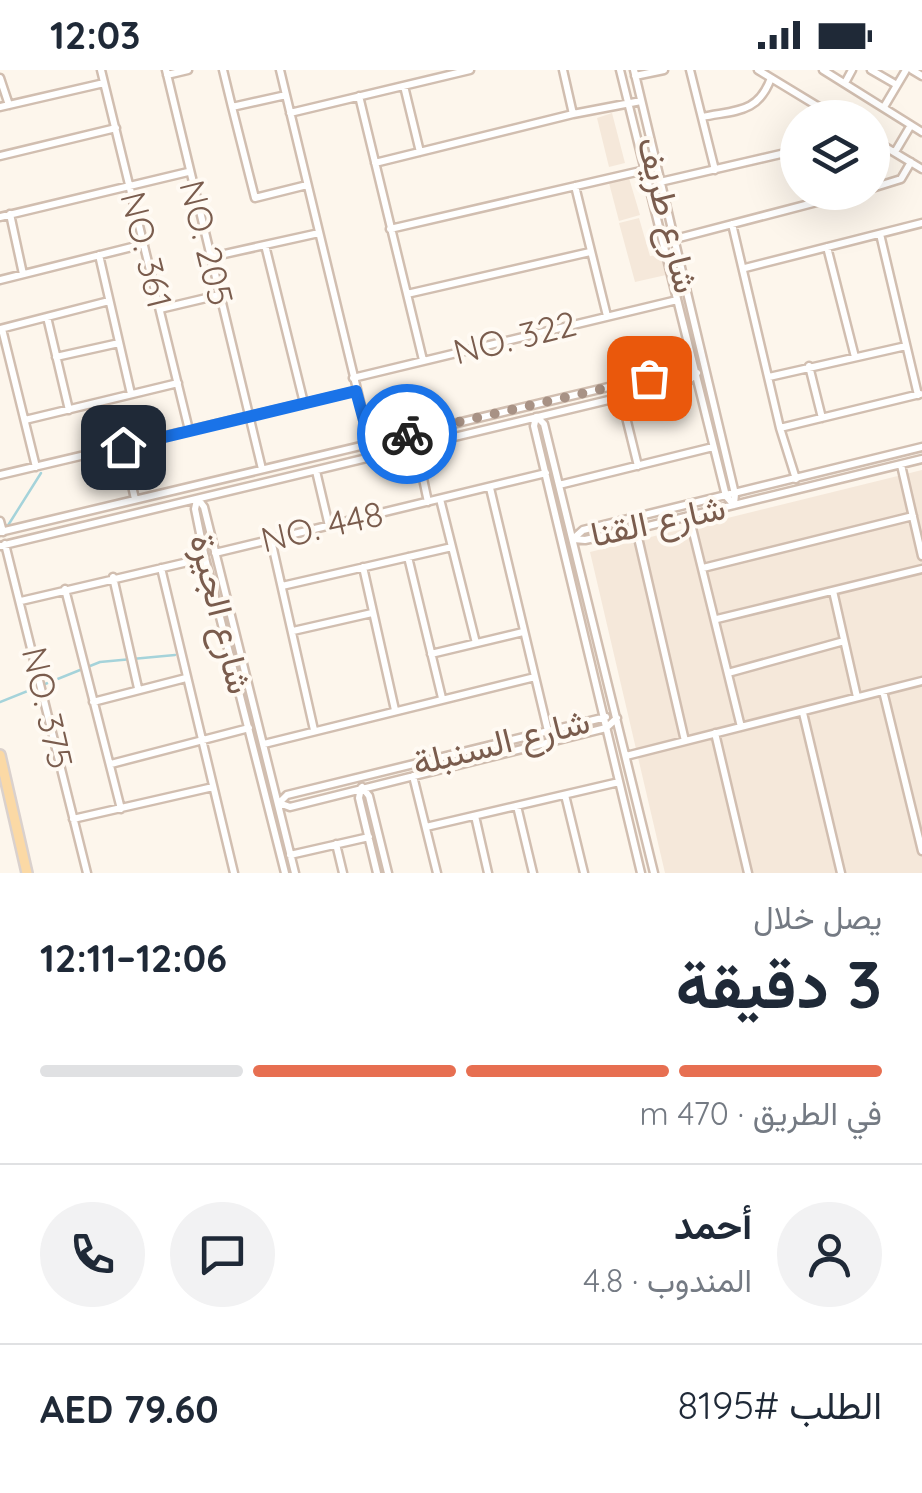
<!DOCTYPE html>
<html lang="ar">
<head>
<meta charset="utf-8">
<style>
  :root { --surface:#fff; --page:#f2f2f3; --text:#1f2937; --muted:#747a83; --line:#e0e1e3; --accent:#e76f51 }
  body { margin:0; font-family:Quicksand,Vazirmatn,sans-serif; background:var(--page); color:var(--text); direction:rtl; height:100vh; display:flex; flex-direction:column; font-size:38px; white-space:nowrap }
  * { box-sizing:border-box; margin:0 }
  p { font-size:32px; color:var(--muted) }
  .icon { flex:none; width:55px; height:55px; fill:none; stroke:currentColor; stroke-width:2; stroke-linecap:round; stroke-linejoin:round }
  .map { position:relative; height:803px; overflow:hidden; direction:ltr }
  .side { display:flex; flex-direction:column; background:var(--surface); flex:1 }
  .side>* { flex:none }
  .tools { position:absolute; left:780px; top:30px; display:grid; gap:20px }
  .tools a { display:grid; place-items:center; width:110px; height:110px; border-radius:50%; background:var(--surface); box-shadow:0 10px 40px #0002; font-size:50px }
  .pin { position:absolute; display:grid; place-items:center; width:85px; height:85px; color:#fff; margin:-42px; border-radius:20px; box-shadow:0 5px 15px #0006 }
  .courier { position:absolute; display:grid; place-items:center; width:100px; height:100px; margin:-50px; border:8px solid #1a73e8; border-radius:50%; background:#fff; color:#222; box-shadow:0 2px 12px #0007 }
  .head em { font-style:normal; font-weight:700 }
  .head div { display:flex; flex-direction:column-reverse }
  .head { display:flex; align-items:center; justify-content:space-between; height:170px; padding:0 40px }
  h1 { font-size:65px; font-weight:700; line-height:75px }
  .bar { display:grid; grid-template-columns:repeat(4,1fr); gap:15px 10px; align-content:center; height:120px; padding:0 40px }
  .bar i { height:12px; border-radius:8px; background:var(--line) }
  .bar .active { background:var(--accent) }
  .bar p { grid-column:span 4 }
  .line { display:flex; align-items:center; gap:25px; padding:0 40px; border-top:2px solid var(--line) }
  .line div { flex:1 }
  .round { display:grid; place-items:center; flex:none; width:105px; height:105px; border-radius:52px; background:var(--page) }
  .status { display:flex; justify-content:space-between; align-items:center; height:70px; padding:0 50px; background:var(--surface); direction:ltr }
  .status svg { height:28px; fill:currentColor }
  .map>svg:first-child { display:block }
  .residential { fill:#f5e8da }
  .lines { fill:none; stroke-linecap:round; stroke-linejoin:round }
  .stream { stroke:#a5d3da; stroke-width:2.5 }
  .minor-casing { stroke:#d1beb0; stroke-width:11 }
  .major-casing { stroke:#dad1cd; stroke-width:14 }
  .minor { stroke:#fff; stroke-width:6 }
  .major { stroke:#fbd9a5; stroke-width:9 }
  .done { stroke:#a89285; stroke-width:10; stroke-dasharray:0 18 }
  .route { stroke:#1a73e8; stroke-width:12 }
  .labels { text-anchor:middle; stroke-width:8; stroke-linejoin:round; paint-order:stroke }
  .street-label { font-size:35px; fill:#7a5c4d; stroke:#fffaf3 }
</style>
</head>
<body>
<div class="status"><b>12:03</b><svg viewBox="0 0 49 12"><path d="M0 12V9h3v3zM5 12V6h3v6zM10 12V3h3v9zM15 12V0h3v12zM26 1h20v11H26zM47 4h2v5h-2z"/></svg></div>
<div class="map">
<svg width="922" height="803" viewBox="0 0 922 803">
  <rect width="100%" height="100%" fill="#fdf6ec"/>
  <!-- residential -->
  <path class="residential" d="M612 43 625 93 609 97 597 48Z
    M629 108 640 145 619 151 609 113Z
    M639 148 650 186 660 185 666 205 635 212 619 153Z
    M922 400V803H665L590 482Z"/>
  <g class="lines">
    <!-- stream -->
    <path class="stream" d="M7 457 41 403
      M0 632 100 592 175 585"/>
    <!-- minor casing -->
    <g class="minor-casing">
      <path id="minor" d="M101 0 189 360
        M166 0 262 399
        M223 0 232 37
        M280 0 370 373
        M563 0 573 44
        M620 0 726 426 734 435
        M634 0 735 424 734 434
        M690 0 715 100
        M758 0 837 48
        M823 0 922 62
        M871 0 897 15
        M912 0 922 6
        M167 5 188 0
        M635 6 664 0
        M0 8 9 35
        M845 13 852 0
        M404 16 420 82
        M286 25 232 37 255 128 307 115
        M359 26 423 290
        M0 37 104 13
        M884 37 906 0
        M290 43 470 0
        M702 47C735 40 758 44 771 8
        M872 69 922 99
        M895 82 911 55
        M0 86 116 58
        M375 93 573 44 641 31
        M660 112 798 80
        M575 116 607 246
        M872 118 901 109 911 92
        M10 144 23 204
        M0 147 188 102
        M732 154 780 358 796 409
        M390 159 645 100
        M880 164 918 325
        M675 169 855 122
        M265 175 304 333
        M827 177 855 287
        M99 185 131 324
        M211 187 319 163
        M745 198 922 153
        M0 210 144 174
        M407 224 590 182
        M160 239 219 225
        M47 247 69 340
        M0 259 109 231
        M2 259 36 397
        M56 287 119 273
        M809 296 822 348
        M769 307 906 276
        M353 308 677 230
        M621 327 638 396
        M536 347 534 356 641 803
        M537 347 544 354 654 803
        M25 350 178 313
        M780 358 920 324
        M416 376 428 432
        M123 377 135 429
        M901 395 922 486
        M316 401 329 456
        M0 405 356 321
        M559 415 713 377
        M490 418 548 661
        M198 429 204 437 295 803
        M440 429 476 573
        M197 430 195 439 205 488 285 803
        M689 446 741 657
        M0 451 3 462
        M636 459 685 671
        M0 462 684 299 696 303
        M573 469 583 460 922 377
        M574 469 585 470 636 459 922 389
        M271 470 314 660
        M5 474 87 803
        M0 476 671 315 688 311 697 303
        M215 483 546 403
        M408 487 442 628
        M363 497 395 640
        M161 498 234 803
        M703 498 913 446
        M113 507 138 618
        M282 516 452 477
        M65 519 121 739
        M833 521 857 627
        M21 531 205 488
        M717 549 922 499
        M293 561 372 543
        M431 584 523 562
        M728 603 844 571
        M883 621 922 781
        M93 632 186 608
        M803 643 841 803
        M715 663 748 803
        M264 674 535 607
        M626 686 922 611
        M111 694 249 658
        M413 706 437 803
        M362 717 369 726 388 803
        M361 718 359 728 377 803
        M565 725 584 803
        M279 733 290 737 606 658 617 648
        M279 733 287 725 606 647
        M517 736 533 803
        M475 746 488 803
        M73 749 213 717
        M426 757 619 712
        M336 774 343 803
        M290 785 369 767"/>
    </g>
    <!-- major casing -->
    <g class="major-casing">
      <path id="major" d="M0 685 27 803"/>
    </g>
    <!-- minor -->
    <use href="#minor" class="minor"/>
    <!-- major -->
    <use href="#major" class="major"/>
  </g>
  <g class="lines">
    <!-- done -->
    <path class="done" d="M407 364 649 308"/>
    <!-- route -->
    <path class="route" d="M123 377 356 321 370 373 407 364"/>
  </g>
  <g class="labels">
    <!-- street labels -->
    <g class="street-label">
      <text transform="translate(668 145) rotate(76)" y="12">شارع طريف</text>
      <text transform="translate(206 173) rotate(76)" y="12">NO. 205</text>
      <text transform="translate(146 180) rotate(76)" y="12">NO. 361</text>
      <text transform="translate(515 268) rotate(-14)" y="12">NO. 322</text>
      <text transform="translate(658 451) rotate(-12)" y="12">شارع القنا</text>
      <text transform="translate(322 457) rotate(-13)" y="12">NO. 448</text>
      <text transform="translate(221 544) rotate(76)" y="12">شارع الجيرة</text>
      <text transform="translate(47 638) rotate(77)" y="12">NO. 375</text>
      <text transform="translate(501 672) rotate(-14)" y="12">شارع السنبلة</text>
    </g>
  </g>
</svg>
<div class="tools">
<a><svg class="icon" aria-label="layers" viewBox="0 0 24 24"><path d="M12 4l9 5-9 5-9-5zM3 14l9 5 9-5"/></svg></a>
</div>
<div class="pin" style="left:649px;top:308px;background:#ea580c"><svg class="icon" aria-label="bag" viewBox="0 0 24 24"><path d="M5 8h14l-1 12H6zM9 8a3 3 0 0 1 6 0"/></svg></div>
<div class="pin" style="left:123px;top:377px;background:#1f2937"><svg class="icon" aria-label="home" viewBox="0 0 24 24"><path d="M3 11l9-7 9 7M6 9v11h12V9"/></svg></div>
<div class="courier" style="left:407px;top:364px"><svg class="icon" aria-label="bike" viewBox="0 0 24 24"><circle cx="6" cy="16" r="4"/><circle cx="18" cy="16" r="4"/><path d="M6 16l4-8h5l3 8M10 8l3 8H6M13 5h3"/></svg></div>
</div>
<section class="side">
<div class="head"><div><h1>3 دقيقة</h1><p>يصل خلال</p></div><em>12:06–12:11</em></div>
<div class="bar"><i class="active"></i><i class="active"></i><i class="active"></i><i></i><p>في الطريق · 470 m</p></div>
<div class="line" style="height:180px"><a class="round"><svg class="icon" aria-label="person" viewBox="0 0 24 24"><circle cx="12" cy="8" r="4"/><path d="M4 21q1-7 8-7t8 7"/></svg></a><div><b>أحمد</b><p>المندوب · 4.8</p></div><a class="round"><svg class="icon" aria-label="chat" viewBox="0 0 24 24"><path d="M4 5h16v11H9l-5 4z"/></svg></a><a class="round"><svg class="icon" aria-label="phone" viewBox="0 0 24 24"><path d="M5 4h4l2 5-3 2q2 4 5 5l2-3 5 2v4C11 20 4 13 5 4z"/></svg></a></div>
<div class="line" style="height:130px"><div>الطلب #8195</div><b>AED 79.60</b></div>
</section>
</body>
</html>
